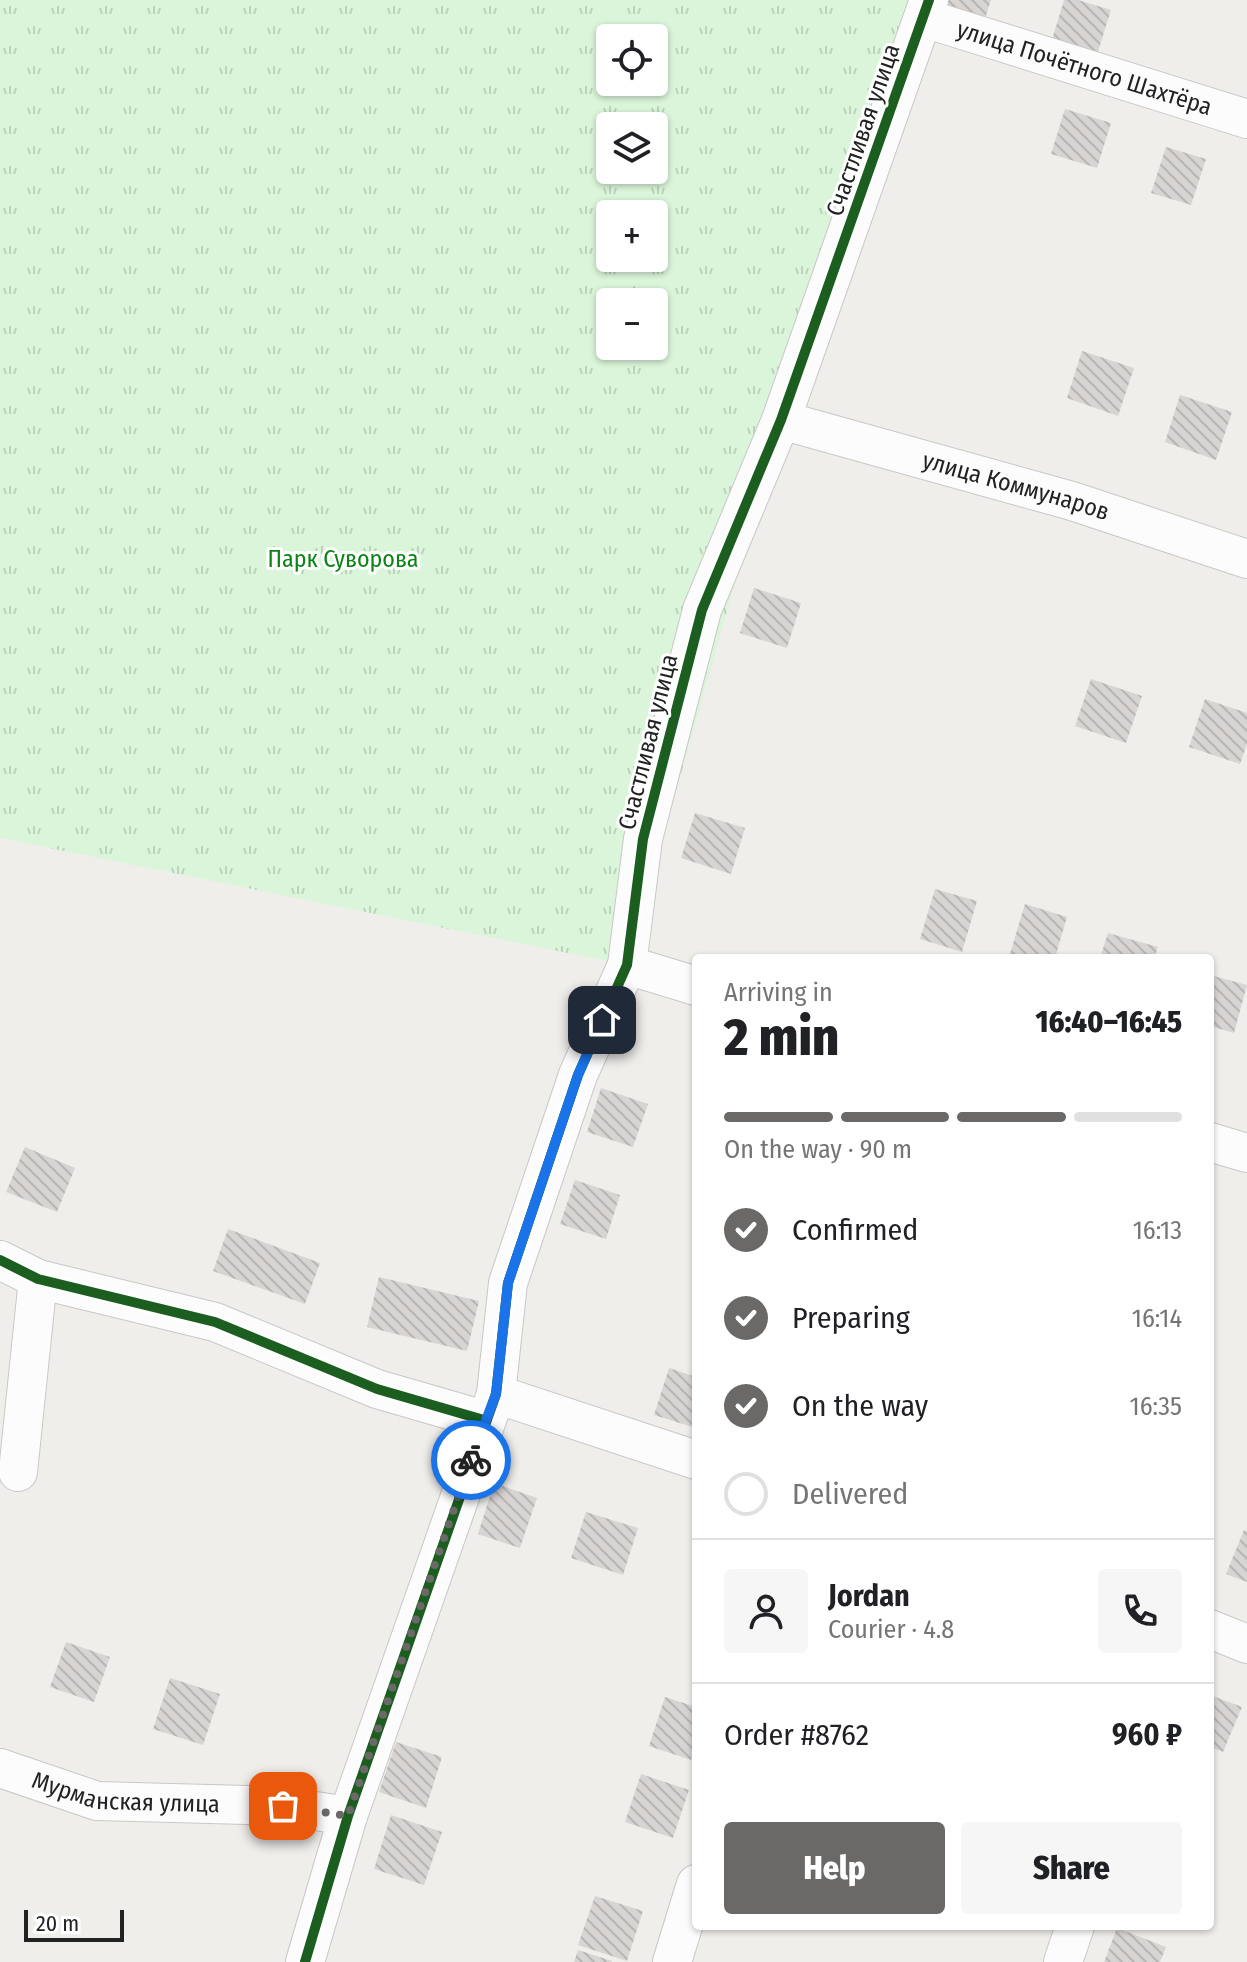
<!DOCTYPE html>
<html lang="en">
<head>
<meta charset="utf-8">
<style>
  :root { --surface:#fff; --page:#f6f6f6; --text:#202124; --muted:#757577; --line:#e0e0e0; --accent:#6a6968 }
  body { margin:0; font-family:"Fira Sans Condensed",sans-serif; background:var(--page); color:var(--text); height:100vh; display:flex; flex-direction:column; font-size:30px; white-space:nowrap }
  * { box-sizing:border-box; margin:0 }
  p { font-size:26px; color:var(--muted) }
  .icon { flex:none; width:44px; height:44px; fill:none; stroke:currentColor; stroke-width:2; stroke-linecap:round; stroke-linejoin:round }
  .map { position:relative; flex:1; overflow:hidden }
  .sheet { position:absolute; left:692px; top:954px; width:522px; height:976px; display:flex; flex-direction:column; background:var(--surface); border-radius:8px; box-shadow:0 2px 6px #0004 }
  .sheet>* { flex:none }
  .buttons { position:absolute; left:596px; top:24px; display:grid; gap:16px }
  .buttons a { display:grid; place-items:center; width:72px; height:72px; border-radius:8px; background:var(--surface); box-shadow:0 2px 6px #0004; font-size:40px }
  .scale { position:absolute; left:24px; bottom:20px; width:100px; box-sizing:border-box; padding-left:8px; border:4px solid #222; border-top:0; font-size:22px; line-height:28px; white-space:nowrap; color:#222; -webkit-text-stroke:6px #fff; paint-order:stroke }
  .pin { position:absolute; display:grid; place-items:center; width:68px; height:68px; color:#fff; margin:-34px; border-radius:16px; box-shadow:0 4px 12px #0006 }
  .courier { position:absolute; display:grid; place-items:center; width:80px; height:80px; margin:-40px; border:6px solid #1a73e8; border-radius:50%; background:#fff; color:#222; box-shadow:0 2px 10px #0007 }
  .overview em { font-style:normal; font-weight:800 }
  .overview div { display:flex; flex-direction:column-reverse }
  .overview { display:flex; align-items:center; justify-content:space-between; height:136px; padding:0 32px }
  h1 { font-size:52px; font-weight:800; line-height:60px }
  .bar { display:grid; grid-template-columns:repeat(4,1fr); gap:12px 8px; align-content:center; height:96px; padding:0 32px }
  .bar i { height:10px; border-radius:6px; background:var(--line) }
  .bar .active { background:var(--accent) }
  .bar p { grid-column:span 4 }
  .line { display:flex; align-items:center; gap:20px; padding:0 32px; border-top:2px solid var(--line) }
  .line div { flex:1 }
  .round { display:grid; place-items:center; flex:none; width:84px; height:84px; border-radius:8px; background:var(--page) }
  ol { padding:0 32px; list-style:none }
  li { display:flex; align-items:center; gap:24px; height:88px }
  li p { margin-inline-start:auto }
  li .icon { padding:8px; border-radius:50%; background:var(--accent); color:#fff; stroke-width:4 }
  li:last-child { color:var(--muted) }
  li i { width:44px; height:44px; border:4px solid var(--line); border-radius:50% }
  .button { display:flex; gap:16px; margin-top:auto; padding:16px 32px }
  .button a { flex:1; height:92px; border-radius:8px; background:var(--accent); color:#fff; font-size:32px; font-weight:800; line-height:92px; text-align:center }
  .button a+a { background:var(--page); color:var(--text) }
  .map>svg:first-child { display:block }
  .park { fill:url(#park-tufts); fill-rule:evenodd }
  .building { fill:url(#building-back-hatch) }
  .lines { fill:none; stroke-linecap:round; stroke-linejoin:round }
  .minor-casing { stroke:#c9c8c7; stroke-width:40 }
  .minor { stroke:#fdfcfc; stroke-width:38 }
  .cycleway-casing { stroke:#fff; stroke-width:15 }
  .cycleway { stroke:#1b5e20; stroke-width:10 }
  .done { stroke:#6a6968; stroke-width:8; stroke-dasharray:0 14.4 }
  .route { stroke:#1a73e8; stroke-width:10 }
  .labels { text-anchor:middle; stroke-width:6; stroke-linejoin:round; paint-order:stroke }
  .street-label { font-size:24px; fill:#222; stroke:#fff }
  .park-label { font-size:24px; fill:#0c8416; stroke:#fff }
</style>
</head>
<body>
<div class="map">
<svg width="1247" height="1962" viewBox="0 0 1247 1962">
  <defs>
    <pattern id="park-tufts" width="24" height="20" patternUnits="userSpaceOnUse" patternTransform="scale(2)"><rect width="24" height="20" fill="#daf5da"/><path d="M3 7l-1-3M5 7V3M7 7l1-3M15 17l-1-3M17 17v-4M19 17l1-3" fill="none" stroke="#bbd2bb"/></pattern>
    <pattern id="building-back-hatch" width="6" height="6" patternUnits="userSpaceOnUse" patternTransform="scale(2)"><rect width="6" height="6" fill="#d7d4d2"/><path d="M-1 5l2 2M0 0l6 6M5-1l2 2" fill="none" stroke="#b8b6b4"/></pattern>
  </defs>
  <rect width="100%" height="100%" fill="#f0eeeb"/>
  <!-- park -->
  <path class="park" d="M0 0H913L781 420 627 965 0 838ZM610 38H654V82H610ZM610 126H654V170H610ZM610 214H654V258H610ZM610 302H654V346H610Z"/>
  <!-- building -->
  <path class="building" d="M941 0H991L983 25 938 10Z
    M1064 0H1078L1111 10 1096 58 1051 43Z
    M1065 109 1111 123 1097 168 1051 154Z
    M1166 147 1206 159 1191 205 1151 193Z
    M1082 351 1134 368 1118 416 1067 398Z
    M1180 395 1232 412 1216 460 1165 442Z
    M754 588 801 603 787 648 740 633Z
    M1091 679 1142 696 1126 743 1075 726Z
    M1205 699 1247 713V744L1240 764 1189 747Z
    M695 813 745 828 731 874 681 858Z
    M935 889 977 901 962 952 920 939Z
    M1025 904 1067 917 1055 958 1009 957Z
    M1108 933 1158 947 1154 958H1100Z
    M1210 975 1247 985 1234 1033 1210 1026Z
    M601 1088 648 1104 633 1147 587 1132Z
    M25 1147 75 1168 57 1212 6 1192Z
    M575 1180 620 1195 606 1239 560 1224Z
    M228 1229 320 1263 305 1304 213 1271Z
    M379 1277 479 1301 467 1351 367 1327Z
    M669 1368 696 1377V1428L654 1415Z
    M494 1483 537 1498 520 1548 478 1534Z
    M586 1512 638 1528 623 1575 571 1558Z
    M1244 1530 1247 1531V1582L1226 1574Z
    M66 1642 110 1657 94 1702 50 1687Z
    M170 1678 220 1694 203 1745 153 1729Z
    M1210 1695 1242 1707 1223 1752 1210 1747Z
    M665 1697 696 1707V1744L691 1760 649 1746Z
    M396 1742 442 1757 426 1808 379 1792Z
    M641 1774 689 1790 673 1838 625 1822Z
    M391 1815 442 1832 424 1885 374 1869Z
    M595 1896 643 1911 627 1961 578 1945Z
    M1117 1928 1166 1947 1160 1962H1104Z
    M578 1950 612 1961V1962H574Z"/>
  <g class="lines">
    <!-- minor casing -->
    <g class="minor-casing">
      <g id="minor">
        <path id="s1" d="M924 18 1247 119"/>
        <path id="s2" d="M781 420 1072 501 1247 559"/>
        <path d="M627 965 696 986"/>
        <path d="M1210 1142 1247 1153"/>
        <path d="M0 1260 38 1279 215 1322 377 1389 484 1420"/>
        <path d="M496 1394 696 1460"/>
        <path d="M18 1472 38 1279"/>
        <path d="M1210 1629 1247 1644"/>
        <path id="s3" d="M0 1768 97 1801 283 1806 348 1816"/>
        <path d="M305 1962 348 1816 496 1394 508 1283 578 1075 627 965 643 839 702 610 781 420 929 0"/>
        <path d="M672 1962 696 1884"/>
        <path d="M1063 1962 1075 1926"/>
      </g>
    </g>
    <!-- minor -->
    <use href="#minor" class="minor"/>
    <!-- cycleway casing -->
    <g class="cycleway-casing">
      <path id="cycleway" d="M0 1260 38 1279 215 1322 377 1389 484 1420
        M305 1962 348 1816 496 1394 508 1283 578 1075 627 965 643 839 702 610 781 420 929 0"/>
    </g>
    <!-- cycleway -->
    <use href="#cycleway" class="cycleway"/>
  </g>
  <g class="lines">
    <!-- done -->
    <path class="done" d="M283 1806 348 1816 471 1460"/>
    <!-- route -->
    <path class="route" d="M471 1460 496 1394 508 1283 578 1075 602 1020"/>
  </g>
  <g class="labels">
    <!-- street labels -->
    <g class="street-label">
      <text dy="8" stroke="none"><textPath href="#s1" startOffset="168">улица Почётного Шахтёра</textPath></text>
      <text transform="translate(863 130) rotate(-71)" y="8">Счастливая улица</text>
      <text dy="8" stroke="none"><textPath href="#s2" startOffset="244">улица Коммунаров</textPath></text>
      <text transform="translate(648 742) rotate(-76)" y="8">Счастливая улица</text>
      <text dy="8" stroke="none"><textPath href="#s3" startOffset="130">Мурманская улица</textPath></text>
    </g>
    <!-- park labels -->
    <g class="park-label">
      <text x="343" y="567">Парк Суворова</text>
    </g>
  </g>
</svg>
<div class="buttons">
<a><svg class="icon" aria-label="locate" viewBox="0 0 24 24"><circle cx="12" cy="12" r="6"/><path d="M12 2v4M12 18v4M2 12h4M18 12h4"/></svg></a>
<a><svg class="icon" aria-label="layers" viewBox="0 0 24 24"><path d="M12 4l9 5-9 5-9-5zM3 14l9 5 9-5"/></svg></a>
<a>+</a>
<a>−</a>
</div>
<div class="scale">20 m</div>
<div class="pin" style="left:283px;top:1806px;background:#ea580c"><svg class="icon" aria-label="bag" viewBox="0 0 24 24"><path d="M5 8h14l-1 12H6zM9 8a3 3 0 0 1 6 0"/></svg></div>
<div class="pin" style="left:602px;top:1020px;background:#1f2937"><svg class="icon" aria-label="home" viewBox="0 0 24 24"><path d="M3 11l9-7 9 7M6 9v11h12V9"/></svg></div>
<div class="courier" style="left:471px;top:1460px"><svg class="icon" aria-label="bike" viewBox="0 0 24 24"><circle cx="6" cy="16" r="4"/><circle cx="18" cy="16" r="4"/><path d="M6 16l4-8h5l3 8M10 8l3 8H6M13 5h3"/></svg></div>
<section class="sheet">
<div class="overview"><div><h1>2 min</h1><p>Arriving in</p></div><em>16:40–16:45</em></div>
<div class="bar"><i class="active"></i><i class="active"></i><i class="active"></i><i></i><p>On the way · 90 m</p></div>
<ol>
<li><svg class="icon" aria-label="check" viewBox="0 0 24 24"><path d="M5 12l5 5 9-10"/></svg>Confirmed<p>16:13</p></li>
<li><svg class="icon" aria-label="check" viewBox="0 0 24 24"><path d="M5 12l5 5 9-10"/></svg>Preparing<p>16:14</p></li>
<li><svg class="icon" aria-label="check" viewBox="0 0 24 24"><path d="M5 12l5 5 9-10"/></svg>On the way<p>16:35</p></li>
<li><i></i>Delivered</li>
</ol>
<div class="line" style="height:144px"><a class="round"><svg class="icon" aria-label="person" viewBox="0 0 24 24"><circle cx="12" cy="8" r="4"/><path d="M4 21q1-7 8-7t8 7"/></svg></a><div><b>Jordan</b><p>Courier · 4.8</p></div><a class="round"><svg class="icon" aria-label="phone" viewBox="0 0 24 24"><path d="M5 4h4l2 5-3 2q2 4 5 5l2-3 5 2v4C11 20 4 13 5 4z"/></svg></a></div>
<div class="line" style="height:104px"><div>Order #8762</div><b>960 ₽</b></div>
<div class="button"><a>Help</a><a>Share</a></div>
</section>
</div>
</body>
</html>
